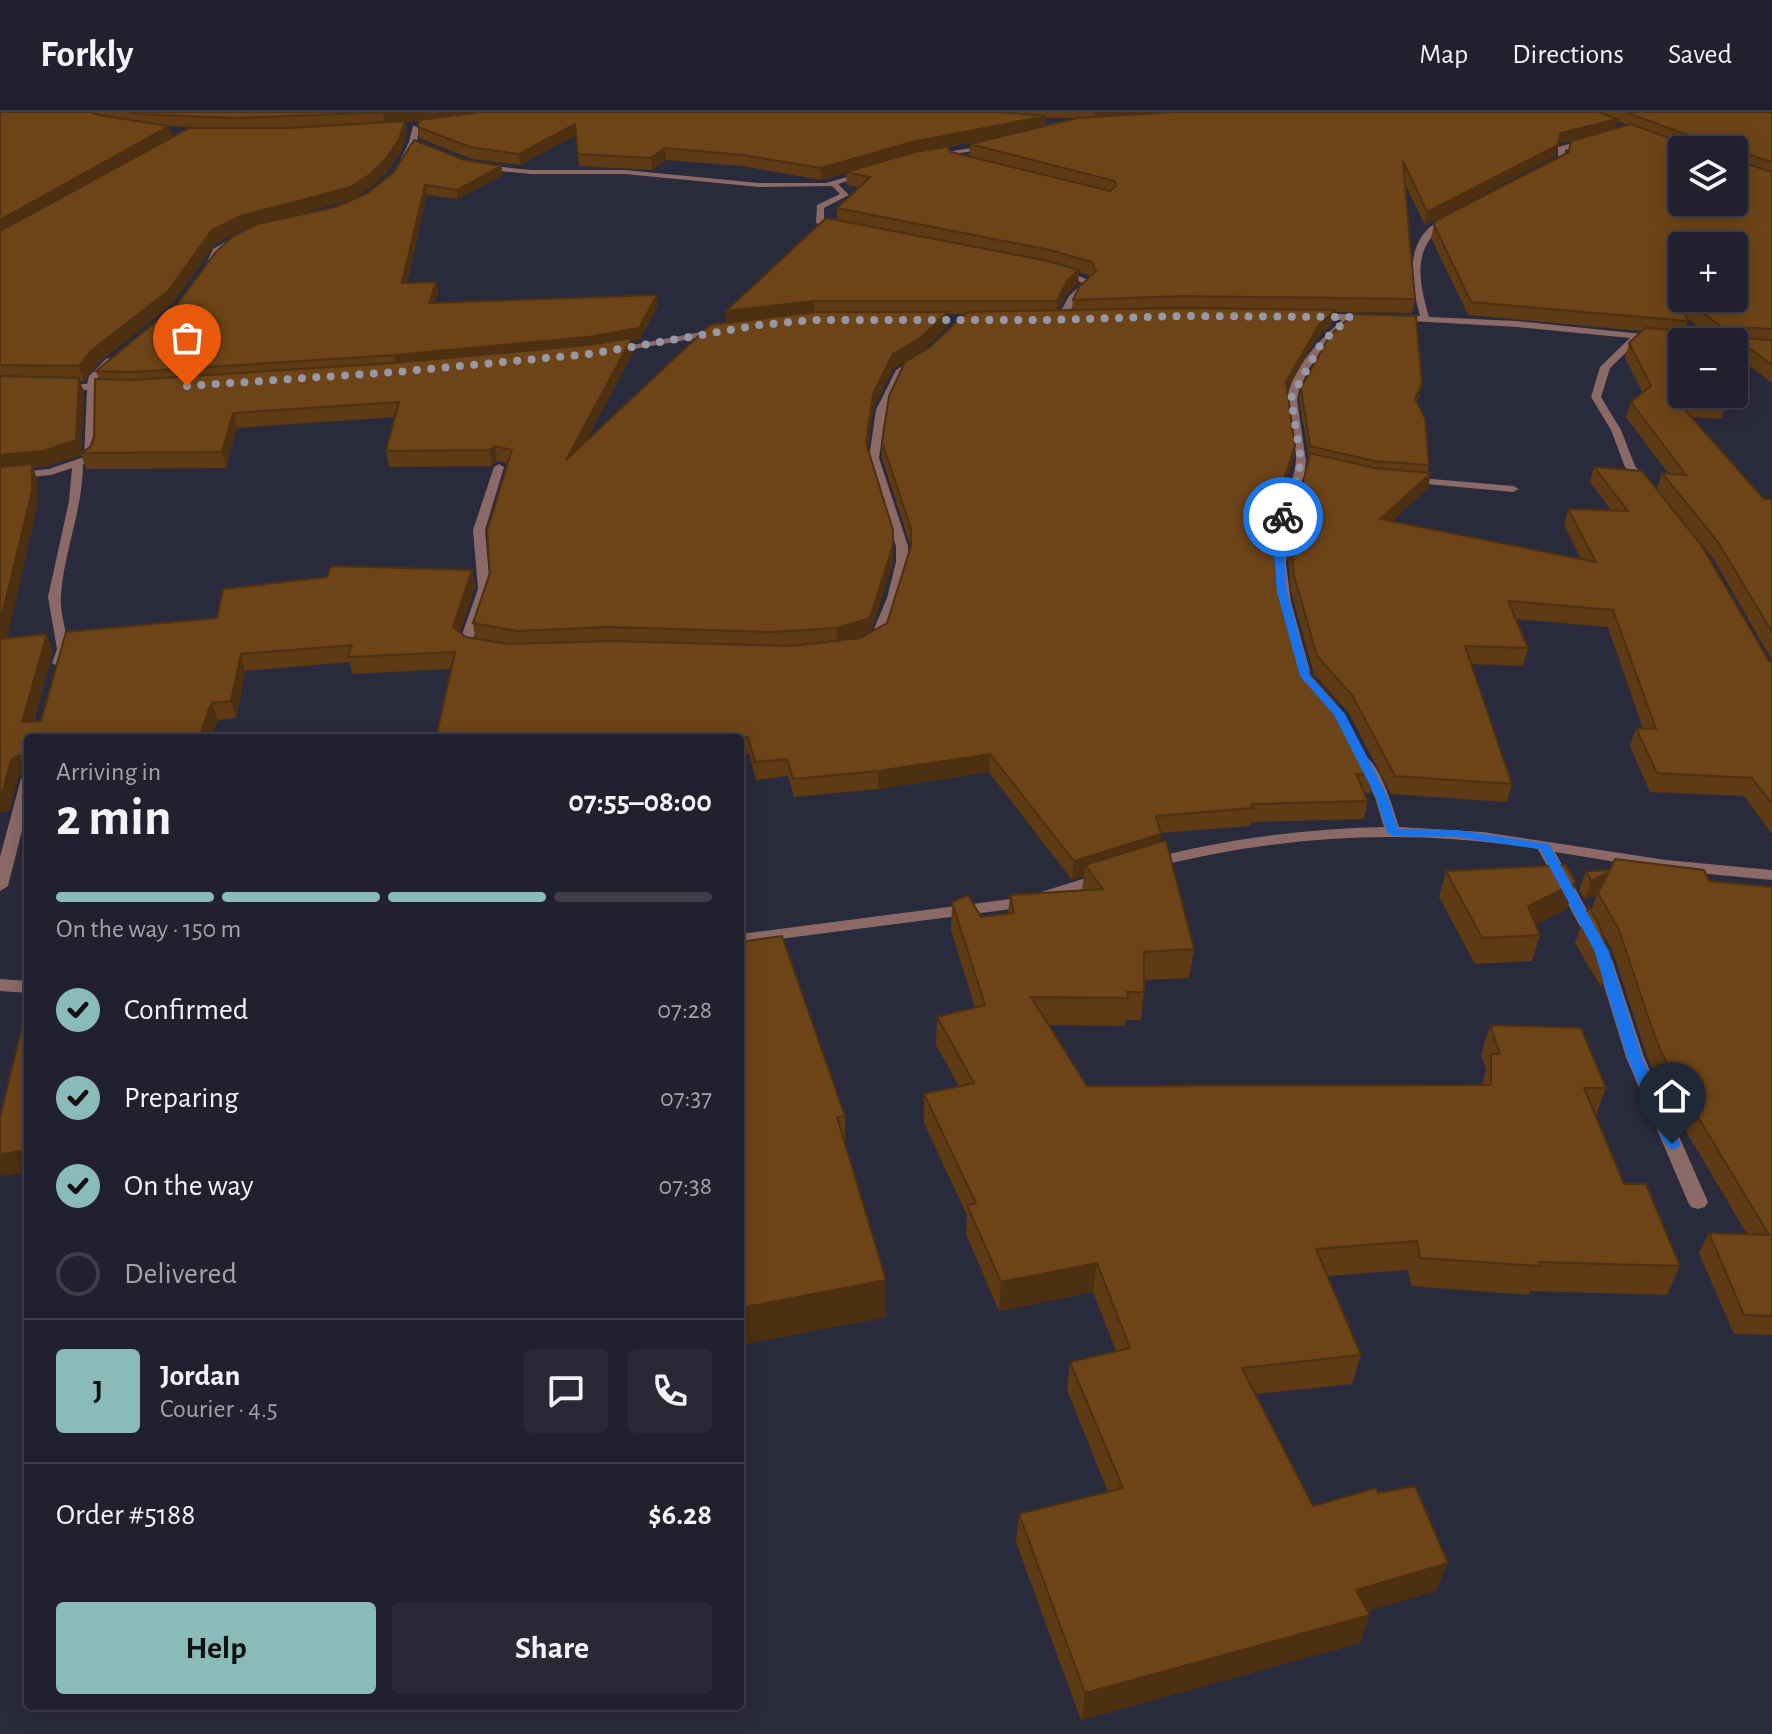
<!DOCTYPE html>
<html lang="en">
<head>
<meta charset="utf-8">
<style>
  :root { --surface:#20202e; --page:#282836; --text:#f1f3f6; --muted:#a2a3aa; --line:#3d3e4a; --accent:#8bbbb9 }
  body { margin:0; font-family:"Alegreya Sans",sans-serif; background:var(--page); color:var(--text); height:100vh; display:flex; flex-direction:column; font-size:30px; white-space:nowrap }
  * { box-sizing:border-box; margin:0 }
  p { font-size:26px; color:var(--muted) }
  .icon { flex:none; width:44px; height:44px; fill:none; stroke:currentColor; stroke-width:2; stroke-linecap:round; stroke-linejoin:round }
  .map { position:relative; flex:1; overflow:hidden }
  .drawer { position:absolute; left:24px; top:622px; width:720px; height:976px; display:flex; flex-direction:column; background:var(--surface); border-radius:8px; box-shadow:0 4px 20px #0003,0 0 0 2px var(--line) }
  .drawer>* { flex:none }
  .controls { position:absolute; left:1668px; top:24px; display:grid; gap:16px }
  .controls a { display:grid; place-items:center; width:80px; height:80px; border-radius:8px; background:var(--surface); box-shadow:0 4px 20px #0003,0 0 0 2px var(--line); font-size:40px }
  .pin { position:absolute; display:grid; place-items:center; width:68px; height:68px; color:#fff; margin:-82px -34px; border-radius:50% 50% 50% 0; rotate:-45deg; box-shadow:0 0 8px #0007 }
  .pin .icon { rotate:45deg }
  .courier { position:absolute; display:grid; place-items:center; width:80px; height:80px; margin:-40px; border:6px solid #1a73e8; border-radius:50%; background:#fff; color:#222; box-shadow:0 2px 10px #0007 }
  .headline em { font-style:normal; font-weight:600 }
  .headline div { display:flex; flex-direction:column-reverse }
  .headline { display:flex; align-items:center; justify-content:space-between; height:136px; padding:0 32px }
  h1 { font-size:52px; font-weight:600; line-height:60px }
  .bar { display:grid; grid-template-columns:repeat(4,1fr); gap:12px 8px; align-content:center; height:96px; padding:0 32px }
  .bar i { height:10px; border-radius:6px; background:var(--line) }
  .bar .active { background:var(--accent) }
  .bar p { grid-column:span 4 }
  .line { display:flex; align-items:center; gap:20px; padding:0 32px; border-top:2px solid var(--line) }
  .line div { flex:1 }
  .round { display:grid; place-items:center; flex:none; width:84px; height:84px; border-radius:8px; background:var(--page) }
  ol { padding:0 32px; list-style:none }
  li { display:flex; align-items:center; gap:24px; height:88px }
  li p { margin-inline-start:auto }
  li .icon { padding:8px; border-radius:50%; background:var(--accent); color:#111; stroke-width:4 }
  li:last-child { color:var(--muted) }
  li i { width:44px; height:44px; border:4px solid var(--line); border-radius:50% }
  .button { display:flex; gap:16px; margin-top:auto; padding:16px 32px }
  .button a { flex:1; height:92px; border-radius:8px; background:var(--accent); color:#111; font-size:32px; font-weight:600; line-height:92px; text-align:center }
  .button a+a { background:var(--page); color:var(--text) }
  header { display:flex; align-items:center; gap:48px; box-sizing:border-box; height:112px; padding:0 40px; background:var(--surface); border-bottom:2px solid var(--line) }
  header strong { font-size:38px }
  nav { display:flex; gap:44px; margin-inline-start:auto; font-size:28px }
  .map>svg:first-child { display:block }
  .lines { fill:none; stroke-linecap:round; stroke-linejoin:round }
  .street { fill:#8b6966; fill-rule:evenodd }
  .wall { fill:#5e3a15; fill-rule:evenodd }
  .shaded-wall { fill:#4c3011 }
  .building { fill:#6d4418; stroke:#4c3011; stroke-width:2; fill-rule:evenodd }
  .route { fill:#1a73e8 }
  .done { stroke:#9797a6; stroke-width:8; stroke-dasharray:0 14.4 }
</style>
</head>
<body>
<header>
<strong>Forkly</strong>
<nav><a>Map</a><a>Directions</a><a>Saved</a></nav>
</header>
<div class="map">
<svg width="1772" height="1622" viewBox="0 0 1772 1622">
  <rect width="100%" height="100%" fill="#2a2a3d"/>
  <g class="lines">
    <!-- street -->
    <path class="street" d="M413 14 419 15 417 30 406 49H400L409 30Z
      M1588 27 1591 31 1565 38V49L1548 58 1541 56 1558 46V35Z
      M977 35 974 39 933 45 929 43Z
      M482 53 531 58H625L759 71H826L865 60 869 62 838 72 849 83 824 96V110L844 115 841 119 816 111 817 93 840 82 832 74 759 75 625 62H531L479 57Z
      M1450 103 1453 107C1412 131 1417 164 1429 205L1517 209 1700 228 1702 230 1682 231 1640 227 1610 256 1601 285 1621 318 1635 354 1651 374 1649 376H1641L1625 355 1611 318 1591 285 1600 255 1630 226 1517 215 1393 208 1391 206 1396 203 1420 204C1409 163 1404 122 1450 103Z
      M239 122 246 124 219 141 208 161H202L213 137Z
      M1057 157H1063L1093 170 1076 187 1066 208 1061 211 1056 208 1069 184 1083 171 1057 161Z
      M1312 202H1369L1374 205 1369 208H1350L1309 256 1299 278 1297 288 1306 349 1304 366 1289 406 1286 452 1291 490 1311 563 1317 569 1310 573C1281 562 1271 441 1277 411 1281 389 1295 370 1296 347 1296 322 1281 299 1290 275 1299 249 1322 226 1342 208L1309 207V203Z
      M722 216 725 217V221L611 241 606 238Z
      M919 244 924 247 903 262 886 298 879 346 908 434V450L899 486 880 531 874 535 868 531 887 486 896 450V434L869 346 876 298 896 258Z
      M107 246 115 248 97 267V272L117 273 122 276 117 279 97 278 96 340 92 349 83 352C83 397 64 439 61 483 59 507 72 527 66 551L59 555 52 551 57 537 48 485 69 389 72 356 51 363 0 368V362L49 357 84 345 87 278 60 277 55 274 60 271 87 272 89 264Z
      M499 352 504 355 485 418 490 477 472 530 484 540 478 544 459 531 478 477 473 418 494 355Z
      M1409 365 1513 374 1519 377 1513 380 1405 370V366Z
      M1363 643C1380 650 1393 697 1399 715L1483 720 1666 748 1772 758V768L1666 758 1555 740 1609 838 1644 945 1708 1090 1705 1095 1698 1097 1691 1095 1688 1090 1626 945 1593 838 1538 737C1408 716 1279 723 1151 756L1143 751 1146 748C1224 727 1303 717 1384 715L1375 685 1356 647Z
      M28 663V695L8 774 0 779V745L21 667Z
      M1102 761 1107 763 1110 766 1107 769 1027 795 740 832V822L1025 785Z
      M0 867 28 869V881L0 879Z"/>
  </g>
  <!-- wall -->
  <path class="wall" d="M0 0H1772V271L1734 242V230H1718L1686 205 1688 209 1685 219 1726 292 1721 307 1691 305 1764 387H1772V548L1713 446 1657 377 1662 361H1668L1626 305 1631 290 1643 281 1625 246 1629 231 1642 219 1468 203 1431 126 1434 113 1568 41 1571 29 1558 32 1555 44 1425 113 1404 70 1415 187 1412 201 1334 200 1332 212 1316 227 1287 278 1295 334 1293 349 1274 404 1272 418 1276 464 1298 548 1374 663 1370 681H1364L1368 689 1364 707 1251 710 1250 714 1161 721 1160 730 1194 837 1189 866 1144 868V880L1141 908H1126L1125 914 1049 913 1087 974 1482 973 1486 957 1481 942 1490 913 1606 976 1596 1003 1624 1072 1680 1154 1667 1183 1530 1179 1529 1183 1411 1174 1408 1158 1327 1164 1361 1243 1352 1272 1255 1282 1313 1394 1436 1479 1367 1499 1360 1531 1081 1608 1016 1430 1019 1402 1108 1380 1067 1278 1070 1250 1116 1239 1093 1180 999 1199 966 1122 967 1103 924 1011V982L959 974 936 933 937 905 975 896 951 818 952 790 981 805 1008 802 1010 783 1082 778 1084 764 1072 768 989 660 878 677 794 685 788 664 756 668 749 642 740 643V626H436L451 557 352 562 350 550 245 559 236 606 218 608 214 616 28 626V690L23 679 24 662 18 666 9 699 0 700ZM1046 6H1075L1045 14ZM419 9 418 15 419 26 472 47 520 53 576 23 579 54 652 58 666 48 743 54 821 68 846 61 847 73 859 75 837 96V108L726 199 727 211 586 328 633 241 632 229 640 227 658 194 435 190 438 180 436 170 407 171 427 83 458 87 503 63 501 54 464 48 336 95 276 108 353 87 371 75 388 59 401 39 407 20 405 10ZM1617 9 1628 13 1615 17ZM169 14 204 16 172 25ZM1010 22 970 32 969 44 951 40 947 35ZM253 114 177 192 96 259 99 267 94 325 90 335 81 341 84 281 80 269H84L97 252 172 192 216 131 244 116ZM1682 134 1734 186H1682ZM1079 160 1091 164 1073 188 1072 198H1058L1066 183 1078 171ZM948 202H965L930 235 882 330V346L911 435 887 511 871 520 893 450 868 336 873 297 893 257 948 214ZM395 305 386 339 389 355 491 354 497 349 508 352 490 461 473 511 475 526 466 525 460 520 475 475 472 458 217 506 41 609 34 610 53 539 7 526 37 395V367L33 356 48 354 81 343 86 357 226 356 237 316Z
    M1301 276 1420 282 1416 290 1429 353 1428 360 1431 361 1428 376 1392 409 1581 447 1564 413 1568 397 1611 398 1590 370 1594 355 1769 549 1772 551V722L1744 684 1650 680 1630 634 1636 616 1643 617 1608 515 1515 507 1528 536 1523 554 1471 552 1512 672 1507 690 1391 682 1349 601 1314 562 1291 479 1287 434 1295 389 1305 363 1309 345 1299 287Z
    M1446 759 1567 797 1536 812 1540 823 1532 849 1475 852 1439 785Z
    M1586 759 1772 775V1223L1734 1222 1699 1141 1709 1121 1747 1122 1661 977 1647 944 1612 837 1600 816 1611 848 1601 875 1575 831 1584 805 1591 799 1597 782 1585 788 1579 778Z
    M740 830 845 1004V1032L886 1205 740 1233Z"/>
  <!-- shaded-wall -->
  <path class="shaded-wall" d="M391 0H511L405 10 407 20 401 39 388 59 371 75 353 87 244 116 216 131 172 192 97 252 84 269 79 254 92 238 212 118 385 12 383 1Z
    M1095 0H1200L1095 7Z
    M1046 4 1045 15 912 42 821 68V56L912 30Z
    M1617 7 1614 19 1557 32 1560 21Z
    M575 12 576 23 520 53 519 42Z
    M169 14 172 25 0 123V108Z
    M1558 33 1555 44 1425 113 1427 100Z
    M665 36 666 48 652 58 651 46Z
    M501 54 503 63 458 87 457 78Z
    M425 73 427 83 404 182 402 171Z
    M1079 158 1078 171 1066 183 1056 202 1057 189 1067 169Z
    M436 170 438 180 431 201 429 191Z
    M657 183 658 194 640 227 632 229 633 241 568 363 566 348 396 254 394 243Z
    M814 189V202L727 212 726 199Z
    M1335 198 1332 212 1316 227 1283 285 1286 270 1319 213Z
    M948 200V214L920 241 893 257 873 297 866 347V331L873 282 893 242Z
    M79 266 84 281 81 343 48 354 33 356 37 367V395L3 544 0 538V343Z
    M233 301 237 316 226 356 222 340Z
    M495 334 497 349 491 354 489 338Z
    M1295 334 1293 349 1274 404 1277 388Z
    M1431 361 1428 376 1376 423 1380 407Z
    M893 433V450L870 523 838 534 837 516Z
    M472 458 475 475 456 532 453 515Z
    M47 522 53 539 29 626 22 610Z
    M241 542 245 559 236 606 231 589Z
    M212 591 218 608 211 626H200L208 599Z
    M990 642 989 660 878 677V659Z
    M19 643 27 660 18 666 9 699 0 700V682L11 648Z
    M28 678V690L23 679Z
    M1161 722 1158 741 1085 753 1084 764 1072 768 1074 749Z
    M1608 761 1601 780 1585 788 1591 769Z
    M1576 771 1567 797 1520 820 1528 794Z
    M28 1038V1060L2 1064 0 1061V1042Z
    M1097 1151 1093 1180 999 1199 1001 1170Z
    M886 1168V1205L740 1233V1196Z
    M1448 1451 1436 1479 1347 1505 1356 1478Z
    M1370 1503 1360 1531 1081 1608 1085 1581Z"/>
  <!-- building -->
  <path class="building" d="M0 0H92L98 3 169 14 0 108Z
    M130 0H391L237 6 137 2Z
    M481 0H999L1046 4 912 30 821 56 743 43 665 36 651 46 578 42 575 12 519 42 470 35 418 15 419 8Z
    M1174 0H1598L1617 7 1560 21 1558 33 1427 100 1403 49 1415 187 1183 184 1073 188 1079 175 1096 159 1092 150 1050 138 837 96 870 65 846 60 915 40 947 35 951 40 1110 79 1116 74 1115 69 970 32 1078 6Z
    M1625 0H1772V50L1738 39 1735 42V48L1772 60V217L1737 215 1738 226 1772 228V253L1683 186H1734V134H1682V185L1674 179 1688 209 1471 190 1434 113 1435 109 1569 40 1571 29 1631 12 1682 31 1693 28 1691 24ZM1682 38H1734V90H1682Z
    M405 9 399 27 386 47 369 63 351 75 241 104 212 118 168 179 92 238 79 254 0 253V119L189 16H291Z
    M414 28 464 48 501 54 457 78 425 73 402 171 436 170 429 191 657 183 639 216 588 225 394 243 132 260 96 259 177 192 215 141 233 124 257 112 336 95 368 81 394 60Z
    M826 106 1048 149 1079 158 1067 169 1057 189H814L726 199Z
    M1184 196 1335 198 1319 213 1286 270 1295 334 1277 388 1272 418 1276 464 1298 548 1334 588 1374 663 1356 662 1368 689 1251 692 1253 696 1156 704 1161 722 1074 749 990 642 878 659 793 667 787 647 755 650 748 625 732 626H436L455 540 348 545 352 533 241 542 231 589 212 591 208 599 200 626H28V678L23 679 24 645 19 643 11 648 2 681 0 682V527L47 522 22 610 41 609 66 520 217 506 223 477 327 465 331 454 472 458 453 515 466 525 508 532 612 529 792 534 860 526 887 511 911 434V417L882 330 889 284 905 250 930 235 967 200Z
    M814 200H948L920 226 893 242 873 282 866 331 893 418V433L870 506 837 516 771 520 609 515 517 519 473 511 490 461 487 419 512 338 495 334 489 338 386 339 399 290 233 301 222 340 81 341 90 335 94 325 95 267 131 268 393 251 589 233 632 226 566 348 710 213Z
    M1354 202 1416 204 1422 272 1415 287 1425 306 1429 353 1374 349 1310 334 1301 276 1330 223Z
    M1645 216 1693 219 1698 230H1682V282H1721L1726 292 1676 288 1764 387H1772V520L1718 430 1662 361 1686 363 1631 290 1651 274 1629 231Z
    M0 264 79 266 76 328 43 339 0 343Z
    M1310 341 1374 356 1431 361 1380 407 1596 450 1568 397 1628 399 1594 355 1642 359 1702 434 1769 549 1772 551V692L1752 666 1657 661 1636 616 1656 617 1613 498 1508 489 1528 536 1465 534 1512 672 1395 664 1352 583 1317 544 1294 463 1290 418 1295 389 1305 363Z
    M32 352V379L0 511V355Z
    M1166 728 1194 837 1144 840V880H1127L1128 886 1031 885 1087 974 1491 973V942H1500L1490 913 1581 916 1606 976H1584L1624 1072H1646L1680 1154 1539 1150 1540 1154 1420 1146 1417 1129 1316 1137 1361 1243 1242 1256 1313 1394 1376 1376 1378 1381 1415 1374 1448 1451 1356 1478 1370 1503 1085 1581 1019 1402 1123 1376 1070 1250 1130 1236 1097 1151 1001 1170 967 1093 976 1091 924 982 974 971 937 905 985 893 952 790 968 783 981 805 1014 801 1010 783 1103 777 1085 753Z
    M1615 747 1704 758 1709 769 1772 775V1204L1744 1203 1709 1121 1769 1123 1669 957 1655 925 1619 818 1598 781 1608 761 1591 769 1586 759 1610 758Z
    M1566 753 1576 771 1528 794 1540 823 1482 826 1446 759Z
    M1589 795 1599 813 1611 848 1584 805Z
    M782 824 845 1004 837 1005 886 1168 740 1196V830Z
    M24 906H28V1038L0 1042V1006Z"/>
  <!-- route -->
  <path class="route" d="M1283 402 1288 405 1283 434 1287 480 1310 563 1345 602 1388 685 1398 717 1457 718 1549 732 1608 838 1642 945 1680 1032 1678 1036 1672 1038 1665 1032 1627 945 1594 838 1540 737 1457 725 1393 724 1387 720 1376 685 1334 603 1300 564 1277 480 1273 434 1279 405Z"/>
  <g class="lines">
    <!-- done -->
    <path class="done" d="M187 274 396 260 590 242 759 213 814 208H1048L1182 204 1350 205 1322 230 1291 286 1301 349 1294 378 1283 405"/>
  </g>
</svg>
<div class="controls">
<a><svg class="icon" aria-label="layers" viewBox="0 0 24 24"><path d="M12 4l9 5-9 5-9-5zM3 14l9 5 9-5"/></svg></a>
<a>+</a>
<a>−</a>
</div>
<div class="pin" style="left:187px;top:274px;background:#ea580c"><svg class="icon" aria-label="bag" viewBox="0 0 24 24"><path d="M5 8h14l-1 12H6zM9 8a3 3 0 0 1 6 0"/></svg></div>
<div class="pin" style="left:1672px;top:1032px;background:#1f2937"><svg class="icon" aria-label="home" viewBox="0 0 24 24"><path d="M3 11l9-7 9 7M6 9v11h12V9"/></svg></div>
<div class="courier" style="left:1283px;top:405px"><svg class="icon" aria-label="bike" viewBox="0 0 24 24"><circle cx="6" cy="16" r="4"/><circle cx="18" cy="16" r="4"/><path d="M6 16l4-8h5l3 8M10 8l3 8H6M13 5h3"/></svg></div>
<section class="drawer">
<div class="headline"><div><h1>2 min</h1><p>Arriving in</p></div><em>07:55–08:00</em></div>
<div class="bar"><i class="active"></i><i class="active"></i><i class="active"></i><i></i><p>On the way · 150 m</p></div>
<ol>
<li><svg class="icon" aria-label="check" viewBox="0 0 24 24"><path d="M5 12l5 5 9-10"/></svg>Confirmed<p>07:28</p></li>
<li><svg class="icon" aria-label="check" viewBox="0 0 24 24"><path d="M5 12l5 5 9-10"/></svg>Preparing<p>07:37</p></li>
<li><svg class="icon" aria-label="check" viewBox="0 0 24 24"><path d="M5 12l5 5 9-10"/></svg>On the way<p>07:38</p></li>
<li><i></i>Delivered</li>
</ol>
<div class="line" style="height:144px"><b class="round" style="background:var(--accent);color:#111">J</b><div><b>Jordan</b><p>Courier · 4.5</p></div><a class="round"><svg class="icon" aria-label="chat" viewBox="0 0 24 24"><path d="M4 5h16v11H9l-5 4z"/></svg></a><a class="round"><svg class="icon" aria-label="phone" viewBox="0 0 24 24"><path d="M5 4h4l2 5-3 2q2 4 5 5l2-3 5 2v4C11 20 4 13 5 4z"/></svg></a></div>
<div class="line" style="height:104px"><div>Order #5188</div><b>$6.28</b></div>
<div class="button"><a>Help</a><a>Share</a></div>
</section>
</div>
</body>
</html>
